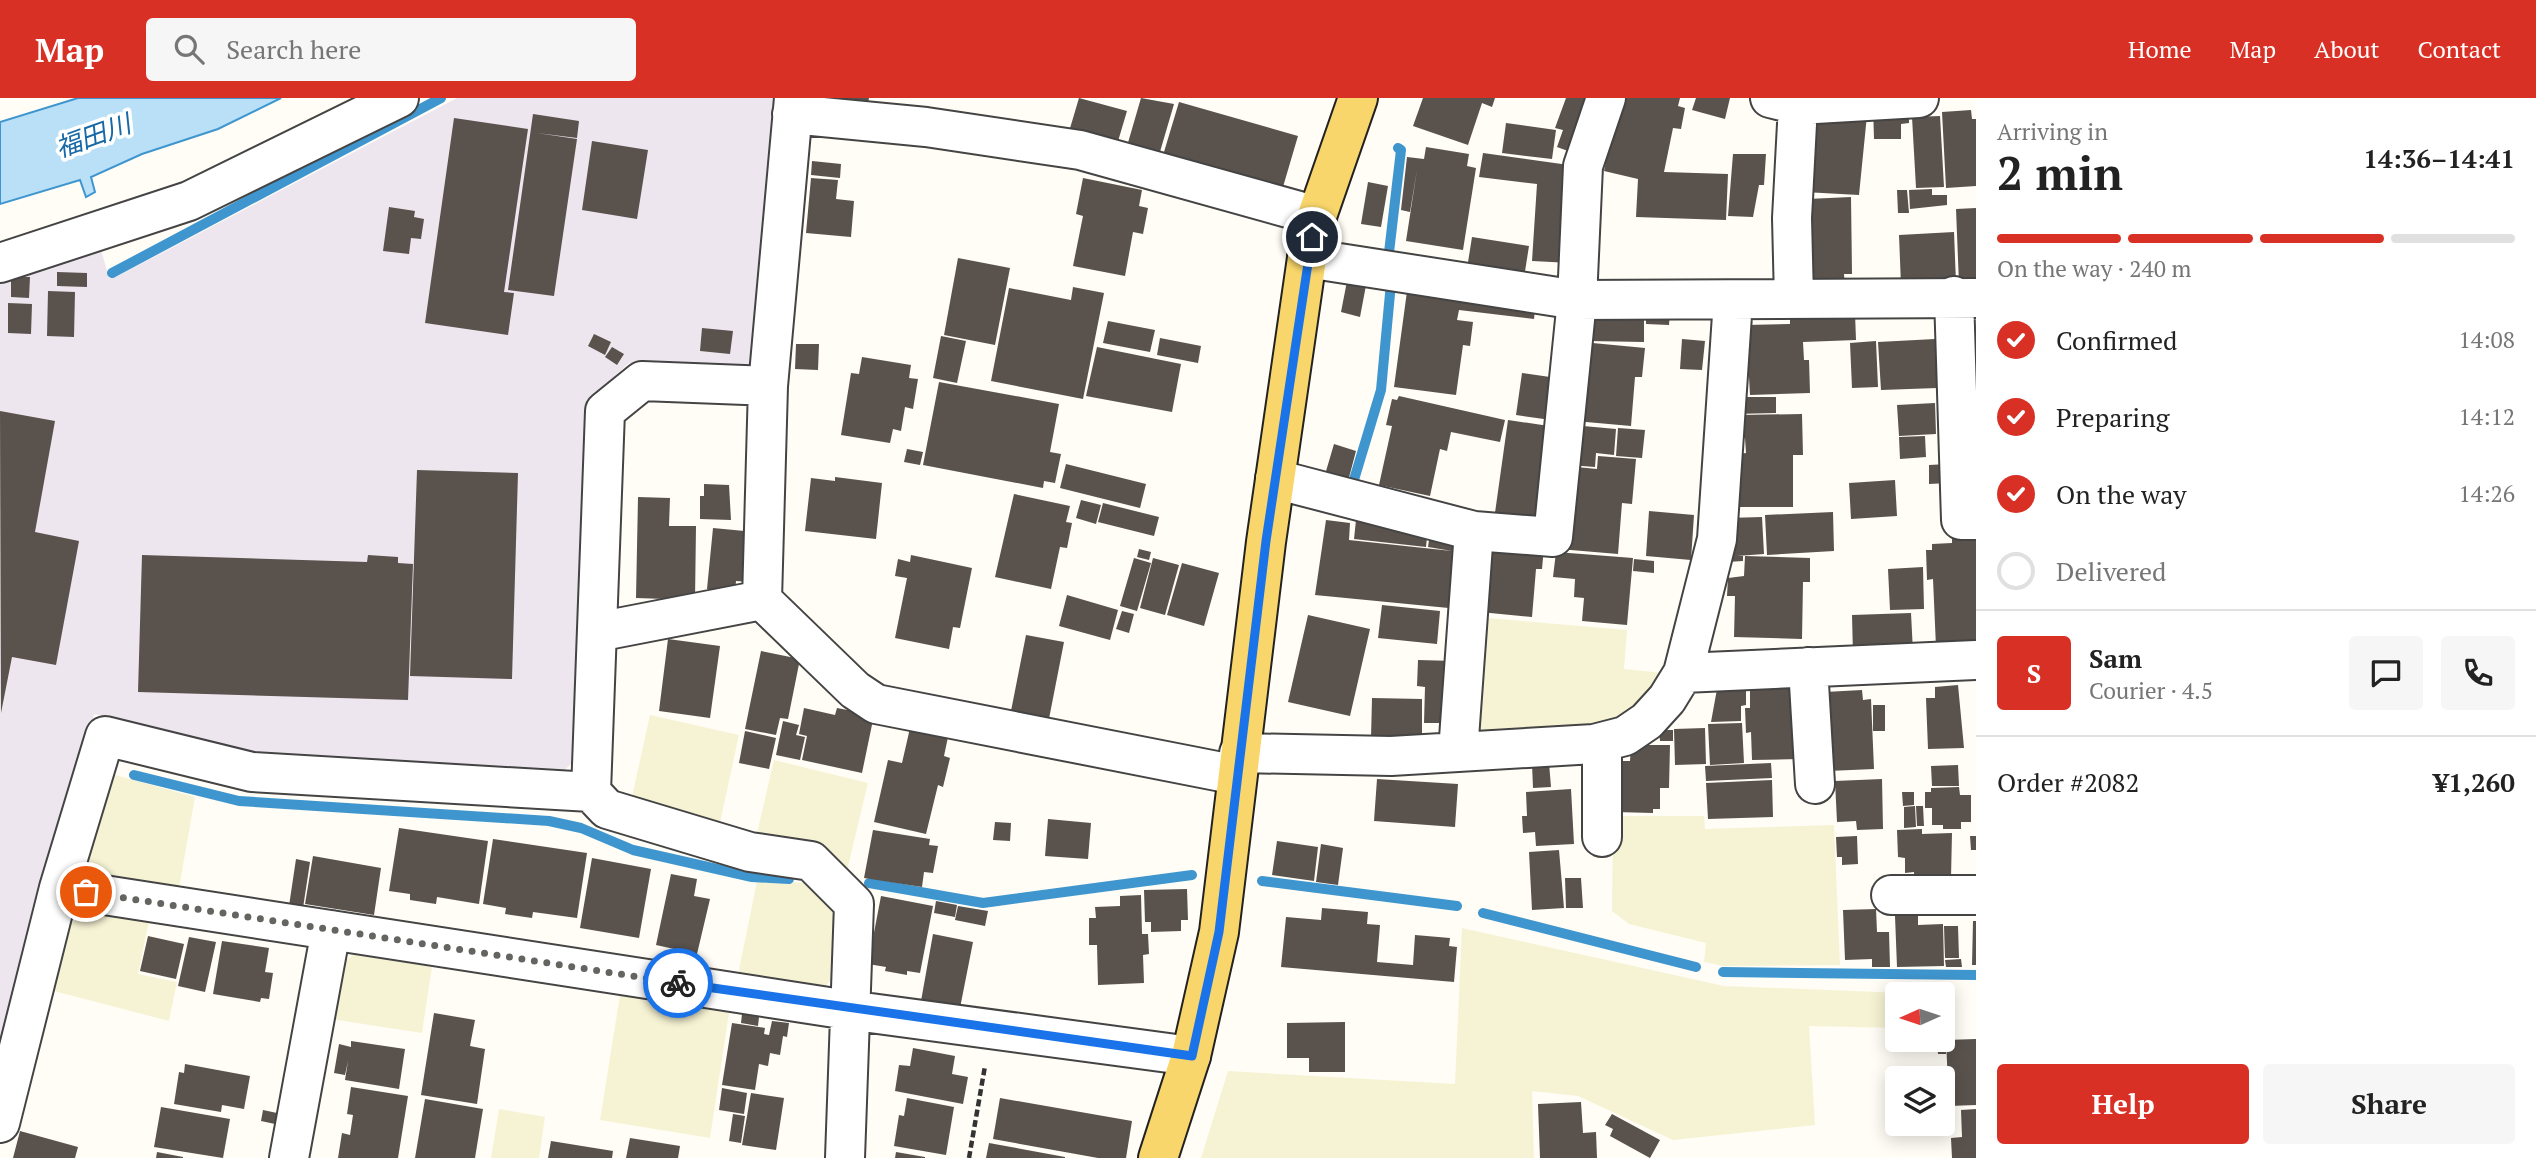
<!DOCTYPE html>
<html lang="en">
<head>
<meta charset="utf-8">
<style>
  :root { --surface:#fff; --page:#f6f6f6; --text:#222; --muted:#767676; --line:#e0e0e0; --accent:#d93025 }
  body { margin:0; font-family:"PT Serif","Noto Sans JP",serif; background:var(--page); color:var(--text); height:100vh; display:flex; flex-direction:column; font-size:26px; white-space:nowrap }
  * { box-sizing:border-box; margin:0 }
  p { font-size:23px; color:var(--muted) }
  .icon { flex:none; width:38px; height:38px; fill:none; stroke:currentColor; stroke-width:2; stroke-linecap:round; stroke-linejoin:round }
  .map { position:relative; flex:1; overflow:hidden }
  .sheet { display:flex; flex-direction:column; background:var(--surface); width:560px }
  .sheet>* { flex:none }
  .needle { width:46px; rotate:267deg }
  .controls { position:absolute; left:1885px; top:884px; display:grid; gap:14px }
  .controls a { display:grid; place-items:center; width:70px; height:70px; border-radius:7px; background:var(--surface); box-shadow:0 4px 18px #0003; font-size:35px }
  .pin { position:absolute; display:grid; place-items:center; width:60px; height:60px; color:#fff; margin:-30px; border:4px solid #fff; border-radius:50%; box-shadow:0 2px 7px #0007 }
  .courier { position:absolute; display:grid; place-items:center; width:70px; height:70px; margin:-35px; border:5px solid #1a73e8; border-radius:50%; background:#fff; color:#222; box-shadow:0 2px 9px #0007 }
  .overview em { font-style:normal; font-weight:700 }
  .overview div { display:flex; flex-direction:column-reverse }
  .overview { display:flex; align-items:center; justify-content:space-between; height:119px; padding:0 21px }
  h1 { font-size:46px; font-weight:700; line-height:52px }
  .bar { display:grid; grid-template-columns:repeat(4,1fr); gap:10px 7px; align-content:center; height:84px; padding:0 21px }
  .bar i { height:9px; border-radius:5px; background:var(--line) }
  .bar .selected { background:var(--accent) }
  .bar p { grid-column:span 4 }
  .line { display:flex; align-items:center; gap:18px; padding:0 21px; border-top:2px solid var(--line) }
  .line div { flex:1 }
  .round { display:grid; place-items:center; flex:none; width:74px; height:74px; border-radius:7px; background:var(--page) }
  ol { padding:0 21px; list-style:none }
  li { display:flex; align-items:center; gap:21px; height:77px }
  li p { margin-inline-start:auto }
  li .icon { padding:7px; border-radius:50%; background:var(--accent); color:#fff; stroke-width:4 }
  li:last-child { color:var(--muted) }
  li i { width:38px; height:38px; border:4px solid var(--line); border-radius:50% }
  .cta { display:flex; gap:14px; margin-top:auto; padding:14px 21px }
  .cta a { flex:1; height:80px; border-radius:7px; background:var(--accent); color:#fff; font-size:28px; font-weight:700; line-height:80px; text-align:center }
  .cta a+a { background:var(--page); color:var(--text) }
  header { display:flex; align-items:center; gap:42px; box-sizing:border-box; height:98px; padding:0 35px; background:var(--accent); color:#fff }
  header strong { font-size:33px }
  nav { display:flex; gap:38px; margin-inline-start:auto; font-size:24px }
  .search { width:490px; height:63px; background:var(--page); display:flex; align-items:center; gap:18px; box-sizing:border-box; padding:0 24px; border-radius:7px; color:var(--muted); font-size:26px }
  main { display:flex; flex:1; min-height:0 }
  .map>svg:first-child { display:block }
  .industrial { fill:#eee6ef }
  .farmland { fill:#f6f3d4 }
  .water { fill:#b9e0f7; stroke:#3f96cf; stroke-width:2 }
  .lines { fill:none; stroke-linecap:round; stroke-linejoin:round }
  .stream { stroke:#3f96cf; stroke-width:10 }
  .building { fill:#5a524d }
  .minor-casing { stroke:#444; stroke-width:42 }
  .major-casing { stroke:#222; stroke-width:42 }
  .path { stroke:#333; stroke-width:4.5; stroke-dasharray:7 3.5; stroke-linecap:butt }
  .minor { stroke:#fff; stroke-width:38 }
  .major { stroke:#f9d66b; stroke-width:38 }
  .done { stroke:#646461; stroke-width:7; stroke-dasharray:0 12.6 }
  .route { stroke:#1a73e8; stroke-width:9 }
  .labels { text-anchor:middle; stroke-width:7; stroke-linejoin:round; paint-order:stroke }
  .water-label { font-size:26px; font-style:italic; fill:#1768a6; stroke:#fff }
</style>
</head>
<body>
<header>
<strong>Map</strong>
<div class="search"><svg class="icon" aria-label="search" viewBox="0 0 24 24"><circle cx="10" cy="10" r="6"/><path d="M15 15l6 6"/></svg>Search here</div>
<nav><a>Home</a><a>Map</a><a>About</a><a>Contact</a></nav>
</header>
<main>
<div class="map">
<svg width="1976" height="1060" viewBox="0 0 1976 1060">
  <rect width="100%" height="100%" fill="#fffdf5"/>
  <!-- industrial -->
  <path class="industrial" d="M457 0H778L754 262 745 270 629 265 590 301 577 661 562 674 251 656 94 616 0 974V172L100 148 109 180 118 178Z"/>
  <!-- farmland -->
  <path class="farmland" d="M1476 519 1627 532 1624 571 1663 575 1644 603 1596 635 1476 642Z
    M650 617 739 637 718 734 630 708Z
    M774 662 868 685 846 777 755 744Z
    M112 676 195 699 178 796 97 784 84 768Z
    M1613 718H1704L1705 731 1834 727 1840 867 1724 868 1704 864 1706 845 1629 826 1612 813Z
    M757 783 814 785 836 798 831 882 821 893 737 882Z
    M89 812 149 823 138 876 177 884 169 923 54 893 69 827Z
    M1462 830 1724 888 1929 896H1897V930L1809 928 1815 1027 1673 1042 1578 998 1532 993 1534 1060H1201L1228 973 1455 986Z
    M354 856 432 869 422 935 331 921 340 867Z
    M620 897 729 915 710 1040 600 1022Z
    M499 1011 545 1019 539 1060H491Z"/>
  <!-- water -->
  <path class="water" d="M78 0H281L218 31 142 56 91 79 95 94 86 99 80 82 0 106V24Z"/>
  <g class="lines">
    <!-- stream -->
    <path class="stream" d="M1388 163 1401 52 1398 50
      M112 175 441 0
      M1353 385 1381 292 1391 185
      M134 677 239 703 549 723 581 730 633 752 752 779 789 781
      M1262 783 1457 808
      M869 785 983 805 1192 777
      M1483 815 1696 869
      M1723 874 1976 877"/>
  </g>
  <!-- building -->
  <path class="building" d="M815 0H869L866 14Z
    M1079 0 1127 13 1116 50 1068 37Z
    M1141 0 1174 6 1157 64 1125 55Z
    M1423 0H1495L1492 9 1482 5 1468 47 1413 28Z
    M1566 0H1599L1579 57 1557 49 1563 32 1555 30Z
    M1619 0H1680L1678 8 1685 10 1681 31 1673 30 1664 74 1728 76 1726 122 1636 119 1638 81 1604 73Z
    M1696 0H1730L1725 21 1692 12Z
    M1179 4 1298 38 1280 99 1161 64Z
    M1909 6V25L1901 26V41H1874L1873 8Z
    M1971 12 1972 21H1976V88L1946 90 1942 14Z
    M533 16 579 23 577 40 537 35 577 41 554 198 508 192Z
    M1867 17 1859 97 1804 94 1808 18Z
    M1940 18 1944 89 1916 90 1912 19Z
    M454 20 528 31 504 194 514 195 508 237 425 225Z
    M1506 25 1556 32 1552 61 1502 55Z
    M592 43 648 52 637 121 582 112Z
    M1426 49 1469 56 1467 68 1476 70 1463 152 1406 143 1417 72 1410 114 1401 112 1407 59 1424 61Z
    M1483 55 1576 68 1571 165 1532 163 1537 86 1479 79Z
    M1733 56H1766L1764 87H1759L1753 119 1728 118Z
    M812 63 841 66 840 80 811 77Z
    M811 80 838 82 836 101 854 103 851 139 806 135Z
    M1083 80 1142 92 1139 108 1148 110 1143 136 1133 134 1125 178 1073 168 1083 118 1076 116Z
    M1368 84 1388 88 1381 129 1361 126Z
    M1932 91V97H1947V107L1910 111 1909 92Z
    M1897 92H1907L1909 115H1898Z
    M1851 99 1852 176H1844L1845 190 1801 191 1807 101Z
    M389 109 415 113 414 119 424 121 421 141 411 140 409 156 383 153Z
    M1976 110V186H1959L1956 111Z
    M1954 134 1956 185 1901 187 1899 137Z
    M1472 139 1529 148 1523 186 1466 177Z
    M958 160 1010 170 995 247 944 237Z
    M57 174 87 175V189L57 188Z
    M1348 178 1367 182 1360 219 1341 214Z
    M11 179H30L29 200 11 199Z
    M1408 186 1536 202 1534 221 1459 212 1457 222 1473 224 1470 248 1463 247 1456 297 1394 289Z
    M1073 189 1104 195 1083 301 991 283 1009 190 1071 202Z
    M48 193 75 194 74 239 47 238Z
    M8 205 32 206 31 236 8 235Z
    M1590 213 1644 214V244L1589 243Z
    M1646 214H1670L1669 227 1646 226Z
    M1855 215 1856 242 1803 244 1804 262H1809L1810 295 1750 297 1746 227 1790 226V218Z
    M1108 223 1155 232 1150 254 1103 245Z
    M702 230 733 233 730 256 700 253Z
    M594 236 611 244 605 257 588 248Z
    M941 238 966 243 957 285 933 280Z
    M1160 240 1201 248 1198 265 1157 257Z
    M1682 241 1705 243 1702 272 1680 271Z
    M1935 241 1937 290 1881 292 1878 244Z
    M1876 243 1878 289 1852 290 1850 245Z
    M1582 244 1645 250 1642 279H1635L1631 328 1575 323Z
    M796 246H819L818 272 795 271Z
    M612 249 624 256 617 267 605 259Z
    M1097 249 1181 266 1172 314 1086 298Z
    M862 259 911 267 909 280 918 281 913 311 905 309 901 333 893 331 890 345 841 337 851 275 859 276Z
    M1522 275 1557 280 1551 322 1516 317Z
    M939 284 1059 306 1050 354 1061 356 1055 385 1044 383 1043 390 923 367Z
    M1399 298 1505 322 1500 344 1451 334 1447 353 1440 351 1430 398 1379 387 1392 328 1386 327 1392 301 1397 302Z
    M1733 299H1776V315L1733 316Z
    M1935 305 1936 336 1899 338 1897 307Z
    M0 313 55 323 35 434 79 443 56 567 12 559 1 615Z
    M1802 316 1803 357H1793V409H1740L1739 356 1746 355 1745 340H1739V317Z
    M1508 322 1549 328 1541 429 1494 422Z
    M1572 327 1616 331 1614 357 1596 355 1595 369 1569 367Z
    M1618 330 1645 332 1642 360 1616 358Z
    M1925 338 1926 359 1900 361 1899 339Z
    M1334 346 1356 353 1347 387 1324 380Z
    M907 351 923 354 920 367 904 364Z
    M1598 358 1636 361 1632 406 1622 405 1618 456 1559 451 1566 368 1597 371Z
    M1066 366 1146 386 1140 410 1060 390Z
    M1948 366V385L1929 386V367Z
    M417 372 518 375 512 581 410 578Z
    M835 379 882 385 876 441 805 433 811 380 835 383Z
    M1895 382 1897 418 1851 421 1849 385Z
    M704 386 729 387 731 422 700 421V398H704Z
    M1014 396 1070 408 1066 424 1072 425 1067 450 1060 449 1051 491 995 479Z
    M638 399 670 400 669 428H696L695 502 636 500Z
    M1081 402 1101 407 1096 426 1076 420Z
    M1103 405 1159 419 1154 438 1098 424Z
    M1649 413 1694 417 1691 462 1646 458Z
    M1833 414 1834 453 1767 457 1765 417Z
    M1762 419 1764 456 1737 458H1743V463L1727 464 1726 420Z
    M1326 422 1350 425 1349 442 1452 453 1428 449 1430 435 1464 438 1459 511 1315 497Z
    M1356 422 1428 429 1426 449 1354 441Z
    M713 430 755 434 750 484 736 483 735 495 707 491Z
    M1976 439V548L1936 549 1933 481 1927 482 1926 452H1932V446L1952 445V440Z
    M1485 443 1544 449 1542 471H1536L1532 519 1480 514Z
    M1139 451 1151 454 1149 462 1137 459Z
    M1556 454 1633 460 1627 527 1582 523 1584 500 1574 499 1575 481 1553 479Z
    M142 457 367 464 368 457 398 459V465L413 466 408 602 138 594Z
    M911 457 972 470 960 530 953 529 949 551 895 540 907 480 895 478 898 461 910 464Z
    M1745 458 1810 460V484H1803L1802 541 1734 539 1735 498H1727L1728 480 1744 478Z
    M1134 460 1151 465 1137 513 1120 508Z
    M1153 460 1179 467 1165 517 1140 510Z
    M1634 461 1654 463V475L1633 473Z
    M1182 465 1219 475 1204 528 1167 517Z
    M1923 469 1924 511 1890 512 1888 471Z
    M1067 497 1118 512 1110 542 1059 528Z
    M1382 507 1440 513 1437 546 1378 540Z
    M1122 513 1134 516 1129 535 1116 531Z
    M1911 515 1913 554 1853 557 1852 517Z
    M1308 517 1370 531 1350 618 1288 604Z
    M1026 537 1064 544 1047 631 1009 623Z
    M668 541 720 548 710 620 659 613Z
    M761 553 800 561 788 621 780 620 776 637 745 631Z
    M1418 562 1455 563 1453 625H1424L1425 589 1417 588Z
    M1795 585 1799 661 1752 662 1751 634 1746 635 1745 610H1750V587Z
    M1958 587 1964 650 1928 651 1926 600H1935V589Z
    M1746 590V607L1741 608V623L1711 624 1717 591Z
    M1862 592 1863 602 1871 601 1874 671 1828 673 1825 594Z
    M1372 600 1422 601V641L1371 640Z
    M1873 607H1885V633H1873Z
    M804 610 835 617 837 610 874 617 862 675 802 662 807 638 799 636Z
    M783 623 799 627 796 637 805 639 800 662 776 657Z
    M1742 625 1744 665 1710 667 1708 626Z
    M910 630 948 639 944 658 950 660 943 689 938 687 926 736 874 724 888 662 902 665Z
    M1705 630 1706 666 1675 667 1674 631Z
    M1659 632H1673V643H1660Z
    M745 633 776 640 769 671 739 665Z
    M1631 647H1670L1669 690H1660V711H1653V715L1615 714V663H1630Z
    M1549 665 1551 689 1533 690 1532 666Z
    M1771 665 1772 680 1706 683 1705 668Z
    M1958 667 1959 688H1932L1931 668Z
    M1377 681 1458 686 1455 729 1374 723Z
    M1882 681 1883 731 1857 732 1856 723 1837 724 1835 683Z
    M1772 682 1773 719 1708 721 1706 685Z
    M1959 689 1960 697H1971V724H1961V731H1943V727H1932V710H1925V694H1931V690Z
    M1571 691 1574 746 1536 748 1535 734 1523 735 1522 718H1527L1526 694Z
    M1902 694H1914V707L1903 708Z
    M1915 708 1916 729 1904 730V709Z
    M1916 708H1923L1924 728H1917Z
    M1048 721 1091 725 1088 761 1045 758Z
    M995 724 1011 725 1010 743 993 742Z
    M399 730 488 743 479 806 437 799 436 806 410 802V796L389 793Z
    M1922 731V736L1952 735 1951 780 1914 781V774L1905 775V760L1898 759 1897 732Z
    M873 732 930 741 929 747 938 748 933 775 924 774 922 789 864 780Z
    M1857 738 1858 766 1842 767V759H1837L1836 739Z
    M1970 738H1976V752H1971Z
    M493 741 587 755 577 820 533 814 532 820 505 816 506 810 483 806Z
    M1277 743 1318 749 1314 783 1272 777Z
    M1321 746 1343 750 1338 787 1316 784Z
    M1559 752 1564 810 1532 812 1529 754Z
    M313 758 381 770 374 817 305 806Z
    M592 760 651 771 639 840 580 830Z
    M296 761 310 764 303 810 289 808Z
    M671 776 697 781 694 798 710 801 697 856 656 847Z
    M1565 780H1581L1583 810H1566Z
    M1187 791 1188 822H1181V833L1151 834V824H1145L1144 792Z
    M1141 797 1142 836H1148L1149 856 1143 857 1144 885 1098 887 1097 847H1089V820H1096L1095 809 1120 808V798Z
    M881 798 933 808 920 875 907 873V877L885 873 886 869 868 866Z
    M936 803 957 807 955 819 934 815Z
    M958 808 988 813 985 828 955 822Z
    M1322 810 1368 814 1367 826 1380 827 1377 864 1413 867 1415 837 1450 840 1449 848 1457 849 1454 884 1281 869 1286 819 1321 822Z
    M1876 811 1877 834H1889L1890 869H1872V861L1845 862 1843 812Z
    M1918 817V827L1943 826 1944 868 1897 869 1895 818Z
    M1973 823H1976V867H1972Z
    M1944 828H1958L1959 860H1945Z
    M933 836 973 844 960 910 921 903Z
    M148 838 184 846 176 881 140 873Z
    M189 839 216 844 205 894 178 888Z
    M222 843 269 850 265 874 273 875 269 901 261 900 260 904 213 896Z
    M1961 861 1962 869H1946L1945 862Z
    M434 915 475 922 470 948 485 951 477 1006 421 997Z
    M742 916 759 919 758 928 741 925Z
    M772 923 789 925 787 939 783 938 780 957 770 955 768 968 759 966 755 992 722 987 732 925 765 930 764 936 769 937Z
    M1345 924V974H1309V960H1287V925Z
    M1945 940 1946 956H1938L1937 942Z
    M1976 941V1007L1949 1008 1946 942Z
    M351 943 405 951 399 991 345 982 348 963 345 977 334 975 339 946 351 949Z
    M913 950 955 958 952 976 968 979 963 1006 895 993 899 967 910 968Z
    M185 966 250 978 244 1011 222 1007 221 1014 174 1006 179 974 184 975Z
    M351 989 408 998 398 1060H338L342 1035 350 1037 353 1017 347 1016Z
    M722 990 747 995 744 1016 719 1012Z
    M751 995 784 1000 776 1052 742 1047Z
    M907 1000 954 1009 946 1057 894 1048 899 1017 904 1018Z
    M1000 1000 1132 1023 1126 1060H1098L993 1041Z
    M425 1001 483 1011 475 1060H415Z
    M1581 1004 1583 1035 1596 1034 1597 1060H1540L1538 1006Z
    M161 1009 230 1021 223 1060 154 1049Z
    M1976 1011V1060H1952L1951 1040 1962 1039 1961 1012Z
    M263 1012 277 1015 275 1026 261 1023Z
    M733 1016 745 1018 741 1045 729 1043Z
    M1612 1016 1660 1042 1650 1060 1610 1038 1613 1031 1605 1027Z
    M20 1033 78 1049 75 1060H13Z
    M630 1040 680 1048 678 1060H626Z
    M551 1043 613 1053 612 1060H548Z
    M989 1045 1065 1059V1060H986Z
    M157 1054 183 1059V1060H156Z
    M896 1054 925 1059V1060H895Z"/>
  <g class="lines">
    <!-- minor casing -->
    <g class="minor-casing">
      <path id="minor" d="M794 0 768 288 762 502 855 592 876 606 1237 677
        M1770 0 1798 7 1919 0
        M792 16 926 29 1080 52 1317 118
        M1307 160 1577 202 1976 200
        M0 165 189 103 399 0
        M1954 198 1961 422H1976
        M1794 201 1792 120 1798 7
        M1275 381 1474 433 1553 439 1577 202 1583 68 1606 0
        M597 534 762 502
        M1808 569 1815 686
        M1683 575 1976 562
        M1602 644V739
        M1458 654 1474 433
        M1239 655 1391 658 1594 646 1625 638 1647 623 1667 601 1683 575 1717 441 1733 202
        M591 694 605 313 642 283 768 288
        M59 790 848 912 1191 958
        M1891 797H1976
        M0 1025 59 790 105 638 252 674 591 694 607 711 750 754 811 763 854 806 845 1060
        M289 1060 331 832"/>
    </g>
    <!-- major casing -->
    <g class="major-casing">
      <path id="major" d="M1158 1060 1191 958 1219 834 1266 444 1307 160 1317 118 1358 0"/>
    </g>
    <!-- path -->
    <path class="path" d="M969 1060 985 968"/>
    <!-- minor -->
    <use href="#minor" class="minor"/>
    <!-- major -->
    <use href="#major" class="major"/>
  </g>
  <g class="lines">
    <!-- done -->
    <path class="done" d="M86 794 678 885"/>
    <!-- route -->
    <path class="route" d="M678 885 1192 958 1219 834 1266 443 1312 139"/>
  </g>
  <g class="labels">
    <!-- water labels -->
    <g class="water-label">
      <text transform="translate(93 38) rotate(-20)" y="9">福田川</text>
    </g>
  </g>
</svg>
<div class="controls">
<a><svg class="needle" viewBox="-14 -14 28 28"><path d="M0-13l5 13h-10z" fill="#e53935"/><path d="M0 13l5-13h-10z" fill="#767676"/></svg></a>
<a><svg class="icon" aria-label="layers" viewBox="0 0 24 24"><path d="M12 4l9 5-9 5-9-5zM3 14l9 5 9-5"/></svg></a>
</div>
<div class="pin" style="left:86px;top:794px;background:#ea580c"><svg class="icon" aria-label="bag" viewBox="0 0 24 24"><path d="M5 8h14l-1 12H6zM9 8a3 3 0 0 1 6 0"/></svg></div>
<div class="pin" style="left:1312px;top:139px;background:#1f2937"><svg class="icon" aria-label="home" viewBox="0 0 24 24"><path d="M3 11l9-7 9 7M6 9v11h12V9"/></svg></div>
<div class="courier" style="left:678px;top:885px"><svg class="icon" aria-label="bike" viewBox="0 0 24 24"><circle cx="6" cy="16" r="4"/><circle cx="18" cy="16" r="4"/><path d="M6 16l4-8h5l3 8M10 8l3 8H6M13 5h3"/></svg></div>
</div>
<section class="sheet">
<div class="overview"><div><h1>2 min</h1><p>Arriving in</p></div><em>14:36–14:41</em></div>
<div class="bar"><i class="selected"></i><i class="selected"></i><i class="selected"></i><i></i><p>On the way · 240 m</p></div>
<ol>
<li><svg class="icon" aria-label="check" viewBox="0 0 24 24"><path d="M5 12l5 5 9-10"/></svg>Confirmed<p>14:08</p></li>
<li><svg class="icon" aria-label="check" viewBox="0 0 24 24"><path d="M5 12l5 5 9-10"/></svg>Preparing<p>14:12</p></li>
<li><svg class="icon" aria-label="check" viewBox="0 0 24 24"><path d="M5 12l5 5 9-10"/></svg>On the way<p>14:26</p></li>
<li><i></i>Delivered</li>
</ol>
<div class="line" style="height:126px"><b class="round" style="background:var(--accent);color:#fff">S</b><div><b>Sam</b><p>Courier · 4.5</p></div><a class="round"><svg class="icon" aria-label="chat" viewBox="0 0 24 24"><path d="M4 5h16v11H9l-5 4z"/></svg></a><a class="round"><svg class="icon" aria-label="phone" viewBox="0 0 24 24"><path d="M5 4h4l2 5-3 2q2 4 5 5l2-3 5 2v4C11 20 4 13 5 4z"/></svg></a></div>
<div class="line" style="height:91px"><div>Order #2082</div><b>¥1,260</b></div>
<div class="cta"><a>Help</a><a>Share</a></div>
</section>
</main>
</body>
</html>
